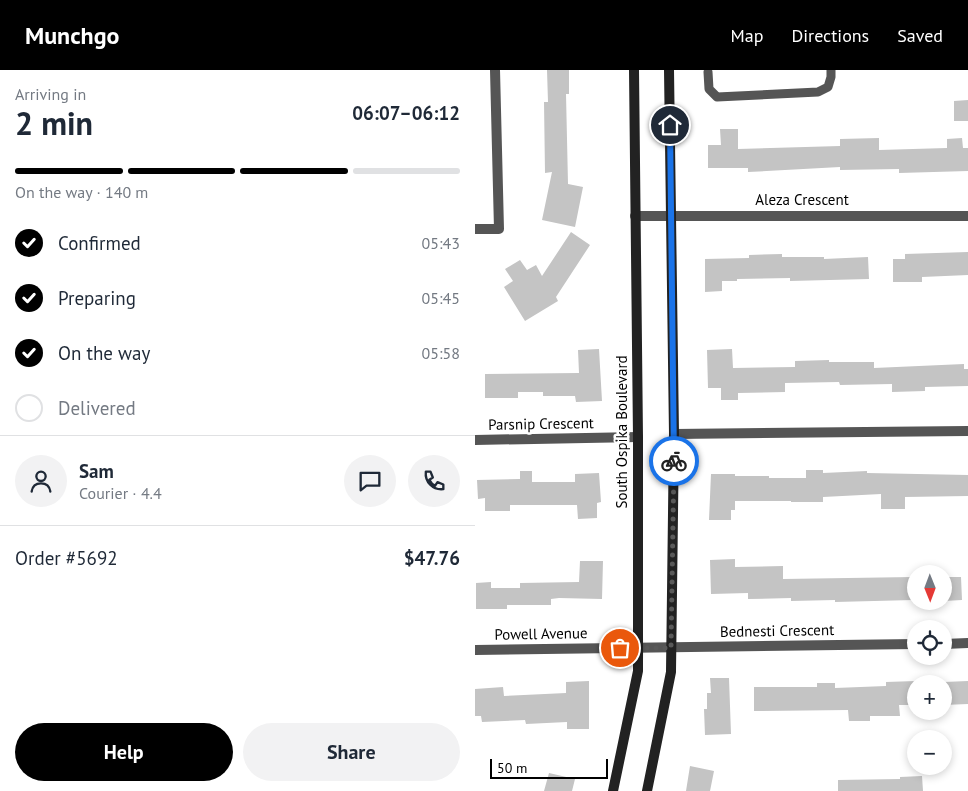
<!DOCTYPE html>
<html lang="en">
<head>
<meta charset="utf-8">
<style>
  :root { --surface:#fff; --page:#f2f2f3; --text:#1f2937; --muted:#747a83; --line:#e0e1e3; --accent:#000 }
  body { margin:0; font-family:"PT Sans",sans-serif; background:var(--page); color:var(--text); height:100vh; display:flex; flex-direction:column; font-size:19px; white-space:nowrap }
  * { box-sizing:border-box; margin:0 }
  p { font-size:16px; color:var(--muted) }
  .icon { flex:none; width:28px; height:28px; fill:none; stroke:currentColor; stroke-width:2; stroke-linecap:round; stroke-linejoin:round }
  .map { position:relative; flex:1; overflow:hidden }
  .side { display:flex; flex-direction:column; background:var(--surface); width:475px }
  .side>* { flex:none }
  .needle { width:32px; rotate:179deg }
  .tools { position:absolute; left:432px; top:495px; display:grid; gap:10px }
  .tools a { display:grid; place-items:center; width:45px; height:45px; border-radius:50%; background:var(--surface); box-shadow:0 2px 8px #0003; font-size:25px }
  .scale { position:absolute; left:15px; bottom:12px; width:118px; box-sizing:border-box; padding-left:5px; border:2px solid #000; border-top:0; font-size:14px; line-height:18px; white-space:nowrap; color:#000; -webkit-text-stroke:4px #fff; paint-order:stroke }
  .pin { position:absolute; display:grid; place-items:center; width:42px; height:42px; color:#fff; margin:-21px; border:2px solid #fff; border-radius:50%; box-shadow:0 1px 5px #0007 }
  .courier { position:absolute; display:grid; place-items:center; width:50px; height:50px; margin:-25px; border:4px solid #1a73e8; border-radius:50%; background:#fff; color:#222; box-shadow:0 1px 6px #0007 }
  .headline em { font-style:normal; font-weight:800 }
  .headline div { display:flex; flex-direction:column-reverse }
  .headline { display:flex; align-items:center; justify-content:space-between; height:85px; padding:0 15px }
  h1 { font-size:32px; font-weight:800; line-height:38px }
  .bar { display:grid; grid-template-columns:repeat(4,1fr); gap:8px 5px; align-content:center; height:60px; padding:0 15px }
  .bar i { height:6px; border-radius:4px; background:var(--line) }
  .bar .current { background:var(--accent) }
  .bar p { grid-column:span 4 }
  .line { display:flex; align-items:center; gap:12px; padding:0 15px; border-top:1px solid var(--line) }
  .line div { flex:1 }
  .round { display:grid; place-items:center; flex:none; width:52px; height:52px; border-radius:26px; background:var(--page) }
  ol { padding:0 15px; list-style:none }
  li { display:flex; align-items:center; gap:15px; height:55px }
  li p { margin-inline-start:auto }
  li .icon { padding:5px; border-radius:50%; background:var(--accent); color:#fff; stroke-width:4 }
  li:last-child { color:var(--muted) }
  li i { width:28px; height:28px; border:2px solid var(--line); border-radius:50% }
  .cta { display:flex; gap:10px; margin-top:auto; padding:10px 15px }
  .cta a { flex:1; height:58px; border-radius:30px; background:var(--accent); color:#fff; font-size:20px; font-weight:800; line-height:58px; text-align:center }
  .cta a+a { background:var(--page); color:var(--text) }
  header { display:flex; align-items:center; gap:30px; box-sizing:border-box; height:70px; padding:0 25px; background:var(--accent); color:#fff }
  header strong { font-size:24px }
  nav { display:flex; gap:28px; margin-inline-start:auto; font-size:18px }
  main { display:flex; flex:1; min-height:0 }
  .map>svg:first-child { display:block }
  .building { fill:#c4c4c4 }
  .lines { fill:none; stroke-linecap:round; stroke-linejoin:round }
  .service { stroke:#555; stroke-width:9 }
  .minor { stroke:#555; stroke-width:10 }
  .secondary { stroke:#222; stroke-width:10 }
  .done { stroke:#595959; stroke-width:5; stroke-dasharray:0 9 }
  .route { stroke:#1a73e8; stroke-width:6 }
  .labels { text-anchor:middle; stroke-width:5; stroke-linejoin:round; paint-order:stroke }
  .street-label { font-size:15px; fill:#000; stroke:#fff }
</style>
</head>
<body>
<header>
<strong>Munchgo</strong>
<nav><a>Map</a><a>Directions</a><a>Saved</a></nav>
</header>
<main>
<section class="side">
<div class="headline"><div><h1>2 min</h1><p>Arriving in</p></div><em>06:07–06:12</em></div>
<div class="bar"><i class="current"></i><i class="current"></i><i class="current"></i><i></i><p>On the way · 140 m</p></div>
<ol>
<li><svg class="icon" aria-label="check" viewBox="0 0 24 24"><path d="M5 12l5 5 9-10"/></svg>Confirmed<p>05:43</p></li>
<li><svg class="icon" aria-label="check" viewBox="0 0 24 24"><path d="M5 12l5 5 9-10"/></svg>Preparing<p>05:45</p></li>
<li><svg class="icon" aria-label="check" viewBox="0 0 24 24"><path d="M5 12l5 5 9-10"/></svg>On the way<p>05:58</p></li>
<li><i></i>Delivered</li>
</ol>
<div class="line" style="height:90px"><a class="round"><svg class="icon" aria-label="person" viewBox="0 0 24 24"><circle cx="12" cy="8" r="4"/><path d="M4 21q1-7 8-7t8 7"/></svg></a><div><b>Sam</b><p>Courier · 4.4</p></div><a class="round"><svg class="icon" aria-label="chat" viewBox="0 0 24 24"><path d="M4 5h16v11H9l-5 4z"/></svg></a><a class="round"><svg class="icon" aria-label="phone" viewBox="0 0 24 24"><path d="M5 4h4l2 5-3 2q2 4 5 5l2-3 5 2v4C11 20 4 13 5 4z"/></svg></a></div>
<div class="line" style="height:65px"><div>Order #5692</div><b>$47.76</b></div>
<div class="cta"><a>Help</a><a>Share</a></div>
</section>
<div class="map">
<svg width="493" height="721" viewBox="0 0 493 721">
  <rect width="100%" height="100%" fill="#fff"/>
  <!-- building -->
  <path class="building" d="M72 0H94V24H91L93 114 108 117 100 157 67 150 77 102 70 103 69 32H73Z
    M493 30V51H479V31Z
    M245 59H263V79L365 76V69L404 68V80L472 78V69L487 68 488 78H493V101L424 103V99L365 100V97L273 102V98H233V75H246Z
    M96 162 115 175 81 227 83 231 50 251 29 217 38 211 30 199 45 190 52 200 61 195 67 206Z
    M493 182V205L447 207V212H418V189H430V184Z
    M307 184V187H349V189L393 187 394 209 315 211V208L262 209V211H247V221L230 222V189L274 188V185Z
    M124 279 127 331 101 332 100 326H68V322H43V328H10V304L104 303 103 280Z
    M257 279 258 298 320 297V291L354 290V292H399V298L489 294V299H493V316L450 317V321L417 322V314L365 315 364 312 310 313V322L263 323V330H246V318H233L232 280Z
    M331 400H348V403L392 401V403L493 405V426L430 427V439H406V424L348 427V432H316V431H260V440H256V450H234L236 404H260V406H294V408H331Z
    M45 401H57V412H100V404L124 403 126 432 122 433V448L103 449 102 435H35V441H10V428L3 429 2 410 45 409Z
    M260 489V497L308 496V509L438 507V530L360 532V530L316 531V528L273 529V523L236 524 235 490Z
    M105 491H128L127 529 84 528 76 529V535H32V539H1V513L16 512V518H45V513L104 512Z
    M469 507H486L487 530 469 531Z
    M235 608H254L256 664 230 665 229 639H232V623H236Z
    M114 611V659H92V652L51 654 50 650 7 652 6 646H0V619L28 617 29 626 91 623V612Z
    M441 611V635H424L425 646H395V651H374L373 640 279 641V617H342V613H360V618L411 616V612Z
    M493 611V634L469 635V612Z
    M215 696 239 701 235 721H211Z
    M74 703 100 709 97 721H69Z
    M447 706 448 721H363V710L425 709V707Z"/>
  <g class="lines">
    <!-- service -->
    <path class="service" d="M233 2 234 19 242 27 343 22 353 17 356 7V0"/>
    <!-- minor -->
    <path class="minor" d="M160 146H493
      M0 159H24L20 0
      M199 364 493 361
      M0 370 163 367
      M469 574 493 573
      M0 580 441 574"/>
    <!-- secondary -->
    <path class="secondary" d="M138 721 163 601V367L159 0
      M172 721 196 602 199 364 194 0"/>
  </g>
  <g class="lines">
    <!-- done -->
    <path class="done" d="M145 578H196L199 391"/>
    <!-- route -->
    <path class="route" d="M195 55 199 391"/>
  </g>
  <g class="labels">
    <!-- street labels -->
    <g class="street-label">
      <text x="327" y="135">Aleza Crescent</text>
      <text transform="translate(66 354) rotate(-1)" y="5">Parsnip Crescent</text>
      <text transform="translate(147 362) rotate(-90)" y="5">South Ospika Boulevard</text>
      <text transform="translate(302 561) rotate(-1)" y="5">Bednesti Crescent</text>
      <text transform="translate(66 564) rotate(-1)" y="5">Powell Avenue</text>
    </g>
  </g>
</svg>
<div class="tools">
<a><svg class="needle" viewBox="-14 -14 28 28"><path d="M0-13l5 13h-10z" fill="#e53935"/><path d="M0 13l5-13h-10z" fill="#747a83"/></svg></a>
<a><svg class="icon" aria-label="locate" viewBox="0 0 24 24"><circle cx="12" cy="12" r="6"/><path d="M12 2v4M12 18v4M2 12h4M18 12h4"/></svg></a>
<a>+</a>
<a>−</a>
</div>
<div class="scale">50 m</div>
<div class="pin" style="left:145px;top:578px;background:#ea580c"><svg class="icon" aria-label="bag" viewBox="0 0 24 24"><path d="M5 8h14l-1 12H6zM9 8a3 3 0 0 1 6 0"/></svg></div>
<div class="pin" style="left:195px;top:55px;background:#1f2937"><svg class="icon" aria-label="home" viewBox="0 0 24 24"><path d="M3 11l9-7 9 7M6 9v11h12V9"/></svg></div>
<div class="courier" style="left:199px;top:391px"><svg class="icon" aria-label="bike" viewBox="0 0 24 24"><circle cx="6" cy="16" r="4"/><circle cx="18" cy="16" r="4"/><path d="M6 16l4-8h5l3 8M10 8l3 8H6M13 5h3"/></svg></div>
</div>
</main>
</body>
</html>
